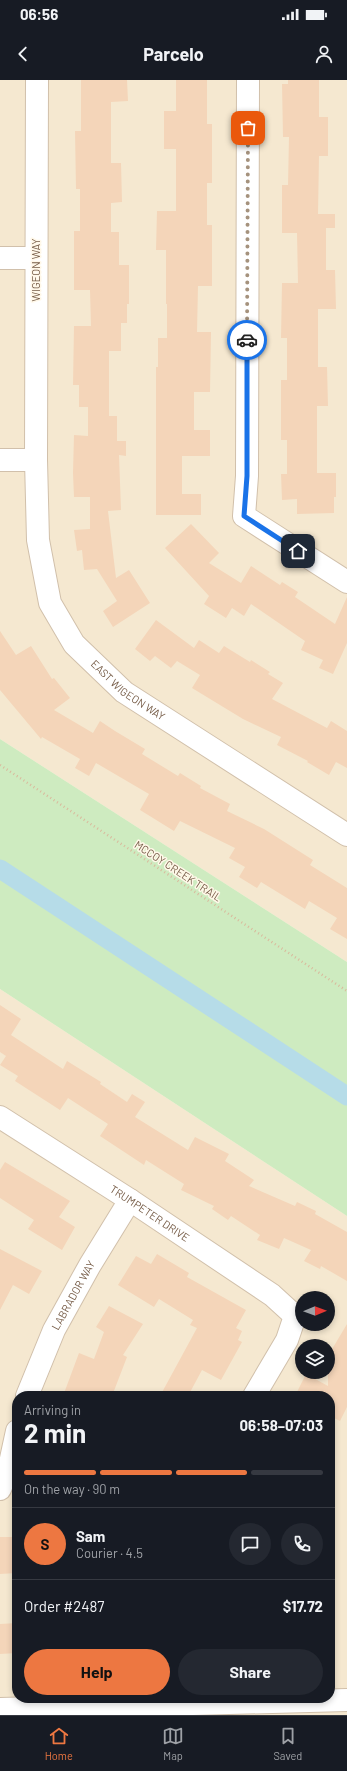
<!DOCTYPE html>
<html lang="en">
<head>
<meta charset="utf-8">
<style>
  :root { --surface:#171b24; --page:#242831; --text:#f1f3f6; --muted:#9ea1a6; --line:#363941; --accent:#ed7741 }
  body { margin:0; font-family:Barlow,sans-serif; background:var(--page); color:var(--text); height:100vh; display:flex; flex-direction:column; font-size:15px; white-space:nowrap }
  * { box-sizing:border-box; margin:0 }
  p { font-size:13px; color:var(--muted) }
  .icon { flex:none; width:22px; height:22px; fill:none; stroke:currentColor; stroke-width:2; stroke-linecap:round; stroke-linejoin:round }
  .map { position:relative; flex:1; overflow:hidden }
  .sheet { position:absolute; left:12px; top:1311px; width:323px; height:312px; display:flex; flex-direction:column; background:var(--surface); border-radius:16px; box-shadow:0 2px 6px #0003 }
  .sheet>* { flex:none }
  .needle { width:26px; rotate:89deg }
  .buttons { position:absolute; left:295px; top:1211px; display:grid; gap:8px }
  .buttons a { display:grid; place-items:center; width:40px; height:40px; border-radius:50%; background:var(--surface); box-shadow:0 2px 6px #0003; font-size:20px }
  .pin { position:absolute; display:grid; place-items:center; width:34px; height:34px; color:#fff; margin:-17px; border-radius:8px; box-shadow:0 2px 6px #0006 }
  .courier { position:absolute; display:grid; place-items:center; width:40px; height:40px; margin:-20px; border:3px solid #1a73e8; border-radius:50%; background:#fff; color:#222; box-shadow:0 1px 5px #0007 }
  .headline em { font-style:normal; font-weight:700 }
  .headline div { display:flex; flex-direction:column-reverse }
  .headline { display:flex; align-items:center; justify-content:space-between; height:68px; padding:0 12px }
  h1 { font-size:26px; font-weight:700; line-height:30px }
  .bar { display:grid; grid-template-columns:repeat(4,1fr); gap:6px 4px; align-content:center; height:48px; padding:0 12px }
  .bar i { height:5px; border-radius:3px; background:var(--line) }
  .bar .active { background:var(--accent) }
  .bar p { grid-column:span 4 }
  .line { display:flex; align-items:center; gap:10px; padding:0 12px; border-top:1px solid var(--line) }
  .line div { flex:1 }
  .round { display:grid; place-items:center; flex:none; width:42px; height:42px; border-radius:21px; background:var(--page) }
  .button { display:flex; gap:8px; margin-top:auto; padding:8px 12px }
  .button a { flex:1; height:46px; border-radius:24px; background:var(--accent); color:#111; font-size:16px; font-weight:700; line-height:46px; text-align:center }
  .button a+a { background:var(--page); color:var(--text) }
  .status { display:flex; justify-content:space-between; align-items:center; height:28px; padding:0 20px; background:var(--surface); direction:ltr }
  .status svg { height:11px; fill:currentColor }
  header { display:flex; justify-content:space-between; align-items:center; height:52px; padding:0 12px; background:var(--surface); font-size:18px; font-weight:700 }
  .dock { display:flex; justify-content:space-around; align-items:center; height:56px; border-top:1px solid var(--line); background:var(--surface); font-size:11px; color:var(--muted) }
  .dock a { display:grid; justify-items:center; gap:2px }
  .dock .active { color:var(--accent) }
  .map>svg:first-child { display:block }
  .residential { fill:#f5e8d0; fill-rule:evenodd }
  .green { fill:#ceebc0 }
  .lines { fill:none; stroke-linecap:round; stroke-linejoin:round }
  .canal { stroke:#b6dce8; stroke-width:19 }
  .building { fill:#f4d5b9 }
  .minor-casing { stroke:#d1c0ab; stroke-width:24 }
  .path { stroke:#d9b99c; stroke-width:2.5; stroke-dasharray:1 3; stroke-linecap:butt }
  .minor { stroke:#fff; stroke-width:22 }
  .done { stroke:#a5927d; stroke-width:4; stroke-dasharray:0 7.2 }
  .route { stroke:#1a73e8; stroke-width:5 }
  .labels { text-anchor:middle; stroke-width:3; stroke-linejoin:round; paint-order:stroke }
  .street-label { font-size:11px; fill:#765c47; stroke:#fff8e9 }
</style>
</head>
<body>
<div class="status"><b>06:56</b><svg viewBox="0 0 49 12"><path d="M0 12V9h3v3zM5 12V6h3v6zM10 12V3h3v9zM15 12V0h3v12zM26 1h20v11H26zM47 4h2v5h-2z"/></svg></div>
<header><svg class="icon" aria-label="back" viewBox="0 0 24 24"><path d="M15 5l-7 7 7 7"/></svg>Parcelo<svg class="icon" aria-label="person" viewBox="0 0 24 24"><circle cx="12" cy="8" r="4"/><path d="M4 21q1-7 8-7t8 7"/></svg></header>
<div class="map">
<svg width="347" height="1635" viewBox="0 0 347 1635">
  <rect width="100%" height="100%" fill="#fdf5e2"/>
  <!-- residential -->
  <path class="residential" d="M0 0H347V882L0 659Z
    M0 909 347 1136V1635H0ZM302 1218H328V1244H302ZM302 1266H328V1292H302ZM17 1316H330V1618H17Z"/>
  <!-- green -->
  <path class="green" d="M0 659 347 882V1136L0 909Z"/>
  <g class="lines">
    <!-- canal -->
    <path class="canal" d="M0 789 347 1016"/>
  </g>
  <!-- building -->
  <path class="building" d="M81 0H127L128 21 111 22V83H121L122 122 111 123V152H119V185H129V224H127V243H121V271H109V336H117V361H126V376L119 375 121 430 108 431 116 498 129 490 150 523 113 547 103 531 117 521 97 489 84 490 82 470 77 471 74 450 90 449V417H74L73 393 74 355 88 356V327H79V305H73L74 246H91L90 210H74V151H80V109H76L75 51H81Z
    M176 0H207V44H212V103H207V145H212V206H198L197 252H211L210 312H194V350H210V376H182V414H201V435H156V287H158V258H167V224H166V170H156L157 131H176V69H164V31H176Z
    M288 0H319V37H328V76H319L318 134H335V148H326V190H335L336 229H318V287H327L328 326H317V393H336V417H334V433L297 434V419L282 420 281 394H287V360H281V300H287V258H281L282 203H298L297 153H282V105H288L289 57H283L282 4H288Z
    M191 444 219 473 209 483 241 503 251 486 280 505 282 502 298 512 295 517 335 544 347 517V563L333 594 319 588 323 580 301 570 305 561 251 524 244 536 232 528 226 538 204 524 209 516 165 468Z
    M156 540 194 568 199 560 219 573 224 566 250 582 251 580 270 592 268 594 283 603 272 619 327 648 331 641 347 651V688L336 682 329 695 307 682 308 681 277 665 281 657 243 639 192 608 200 595 177 581 171 588 155 576 150 581 135 569Z
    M0 551 16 575 31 566 52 599 54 598 70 618 54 630 93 653 100 641 115 651 145 669 142 674 178 696 180 693 201 706 200 708 230 724 227 731 264 749 313 780 310 785 347 808V859L330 849 337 838 309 821 305 829 261 802 257 808 239 797 245 787 229 778 235 768 180 741 174 751 140 730 149 714 96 683 89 696 75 688 80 679 42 657 41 659 0 610Z
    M0 925 21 939 11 955 63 989 67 981 101 1002 100 1004 127 1022 132 1014 145 1022 135 1037 188 1070 195 1057 229 1074 225 1081 254 1100 249 1106 295 1126 297 1122 316 1131 315 1134 347 1152V1201L321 1186 320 1189 304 1181 311 1170 284 1158 279 1169 257 1160 260 1155 231 1136 228 1140 212 1129 214 1126 181 1110 184 1104 146 1080 144 1085 100 1056 108 1044 68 1018 60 1030 15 1001 18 996 0 985 6 976 0 972Z
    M5 1082 70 1121 59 1137 75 1147 62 1170 28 1149 34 1140 0 1118V1090Z
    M0 1169 42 1191 29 1214 13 1205 0 1230Z
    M157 1174 189 1193 187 1197 246 1230 236 1248 242 1251 238 1260 242 1262 221 1300 202 1290 188 1316H160L197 1248 190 1245 193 1240 159 1219 154 1227 118 1205 136 1176 151 1184Z
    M109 1226 143 1244 123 1275 127 1277 112 1316H63L79 1273 94 1279 104 1252 96 1247Z
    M347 1244V1327L340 1341 330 1336V1316H295L306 1294 328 1306V1276Z
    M0 1457H15V1463H17V1493L0 1494Z
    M17 1543V1573L0 1574V1544Z"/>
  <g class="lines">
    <!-- minor casing -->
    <g class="minor-casing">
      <g id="minor">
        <path id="s1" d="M37 0 36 380 38 460 50 523 74 564 124 612 347 755"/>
        <path d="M248 0 247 396 244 436 347 502"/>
        <path d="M0 178H36"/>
        <path d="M0 380H36"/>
        <path id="s2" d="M0 1037 130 1120 272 1215 295 1236 287 1260 254 1316"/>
        <path id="s3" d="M27 1316 54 1250 90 1185 130 1120"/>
        <path d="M0 1409 9 1388 17 1351"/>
        <path d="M0 1629 347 1620"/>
      </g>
    </g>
    <!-- path -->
    <path class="path" d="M0 685 347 911"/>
    <!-- minor -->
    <use href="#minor" class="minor"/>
  </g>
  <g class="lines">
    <!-- done -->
    <path class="done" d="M247 260 248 48"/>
    <!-- route -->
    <path class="route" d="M247 260V396L244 436 298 471"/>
  </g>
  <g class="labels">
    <!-- street labels -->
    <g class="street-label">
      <text transform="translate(36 190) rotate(-90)" y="4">WIGEON WAY</text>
      <text dy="4" stroke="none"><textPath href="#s1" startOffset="643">EAST WIGEON WAY</textPath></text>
      <text transform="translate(178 791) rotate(33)" y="4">MCCOY CREEK TRAIL</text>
      <text dy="4" stroke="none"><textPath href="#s2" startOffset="178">TRUMPETER DRIVE</textPath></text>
      <text dy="4" stroke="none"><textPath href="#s3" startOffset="111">LABRADOR WAY</textPath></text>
    </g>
  </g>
</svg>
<div class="buttons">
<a><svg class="needle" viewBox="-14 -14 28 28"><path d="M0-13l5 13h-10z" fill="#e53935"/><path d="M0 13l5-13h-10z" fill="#9ea1a6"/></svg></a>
<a><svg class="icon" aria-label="layers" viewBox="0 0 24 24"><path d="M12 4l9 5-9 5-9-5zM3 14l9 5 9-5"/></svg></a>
</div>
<div class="pin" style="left:248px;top:48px;background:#ea580c"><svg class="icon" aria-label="bag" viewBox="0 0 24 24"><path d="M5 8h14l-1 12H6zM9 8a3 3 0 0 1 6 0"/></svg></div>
<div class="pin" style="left:298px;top:471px;background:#1f2937"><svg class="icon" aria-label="home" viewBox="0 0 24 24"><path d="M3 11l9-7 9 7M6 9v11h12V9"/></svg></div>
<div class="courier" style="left:247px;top:260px"><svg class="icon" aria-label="car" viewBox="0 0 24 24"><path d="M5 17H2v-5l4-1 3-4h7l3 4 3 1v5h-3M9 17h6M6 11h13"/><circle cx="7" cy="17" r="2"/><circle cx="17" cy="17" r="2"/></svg></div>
<section class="sheet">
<div class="headline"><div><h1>2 min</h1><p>Arriving in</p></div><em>06:58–07:03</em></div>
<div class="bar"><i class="active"></i><i class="active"></i><i class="active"></i><i></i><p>On the way · 90 m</p></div>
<div class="line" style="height:72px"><b class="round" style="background:var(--accent);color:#111">S</b><div><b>Sam</b><p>Courier · 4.5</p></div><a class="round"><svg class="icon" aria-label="chat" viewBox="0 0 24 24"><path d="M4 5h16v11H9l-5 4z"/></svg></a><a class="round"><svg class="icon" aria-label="phone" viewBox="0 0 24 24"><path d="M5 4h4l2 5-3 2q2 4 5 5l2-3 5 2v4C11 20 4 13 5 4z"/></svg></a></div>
<div class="line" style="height:52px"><div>Order #2487</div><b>$17.72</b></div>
<div class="button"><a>Help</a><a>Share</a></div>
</section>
</div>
<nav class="dock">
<a class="active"><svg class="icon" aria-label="home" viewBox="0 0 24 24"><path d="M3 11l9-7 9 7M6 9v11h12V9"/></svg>Home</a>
<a><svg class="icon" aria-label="map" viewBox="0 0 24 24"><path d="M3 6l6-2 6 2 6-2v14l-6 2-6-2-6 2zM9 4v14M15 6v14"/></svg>Map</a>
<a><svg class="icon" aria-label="saved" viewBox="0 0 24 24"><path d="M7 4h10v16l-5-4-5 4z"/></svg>Saved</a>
</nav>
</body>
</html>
